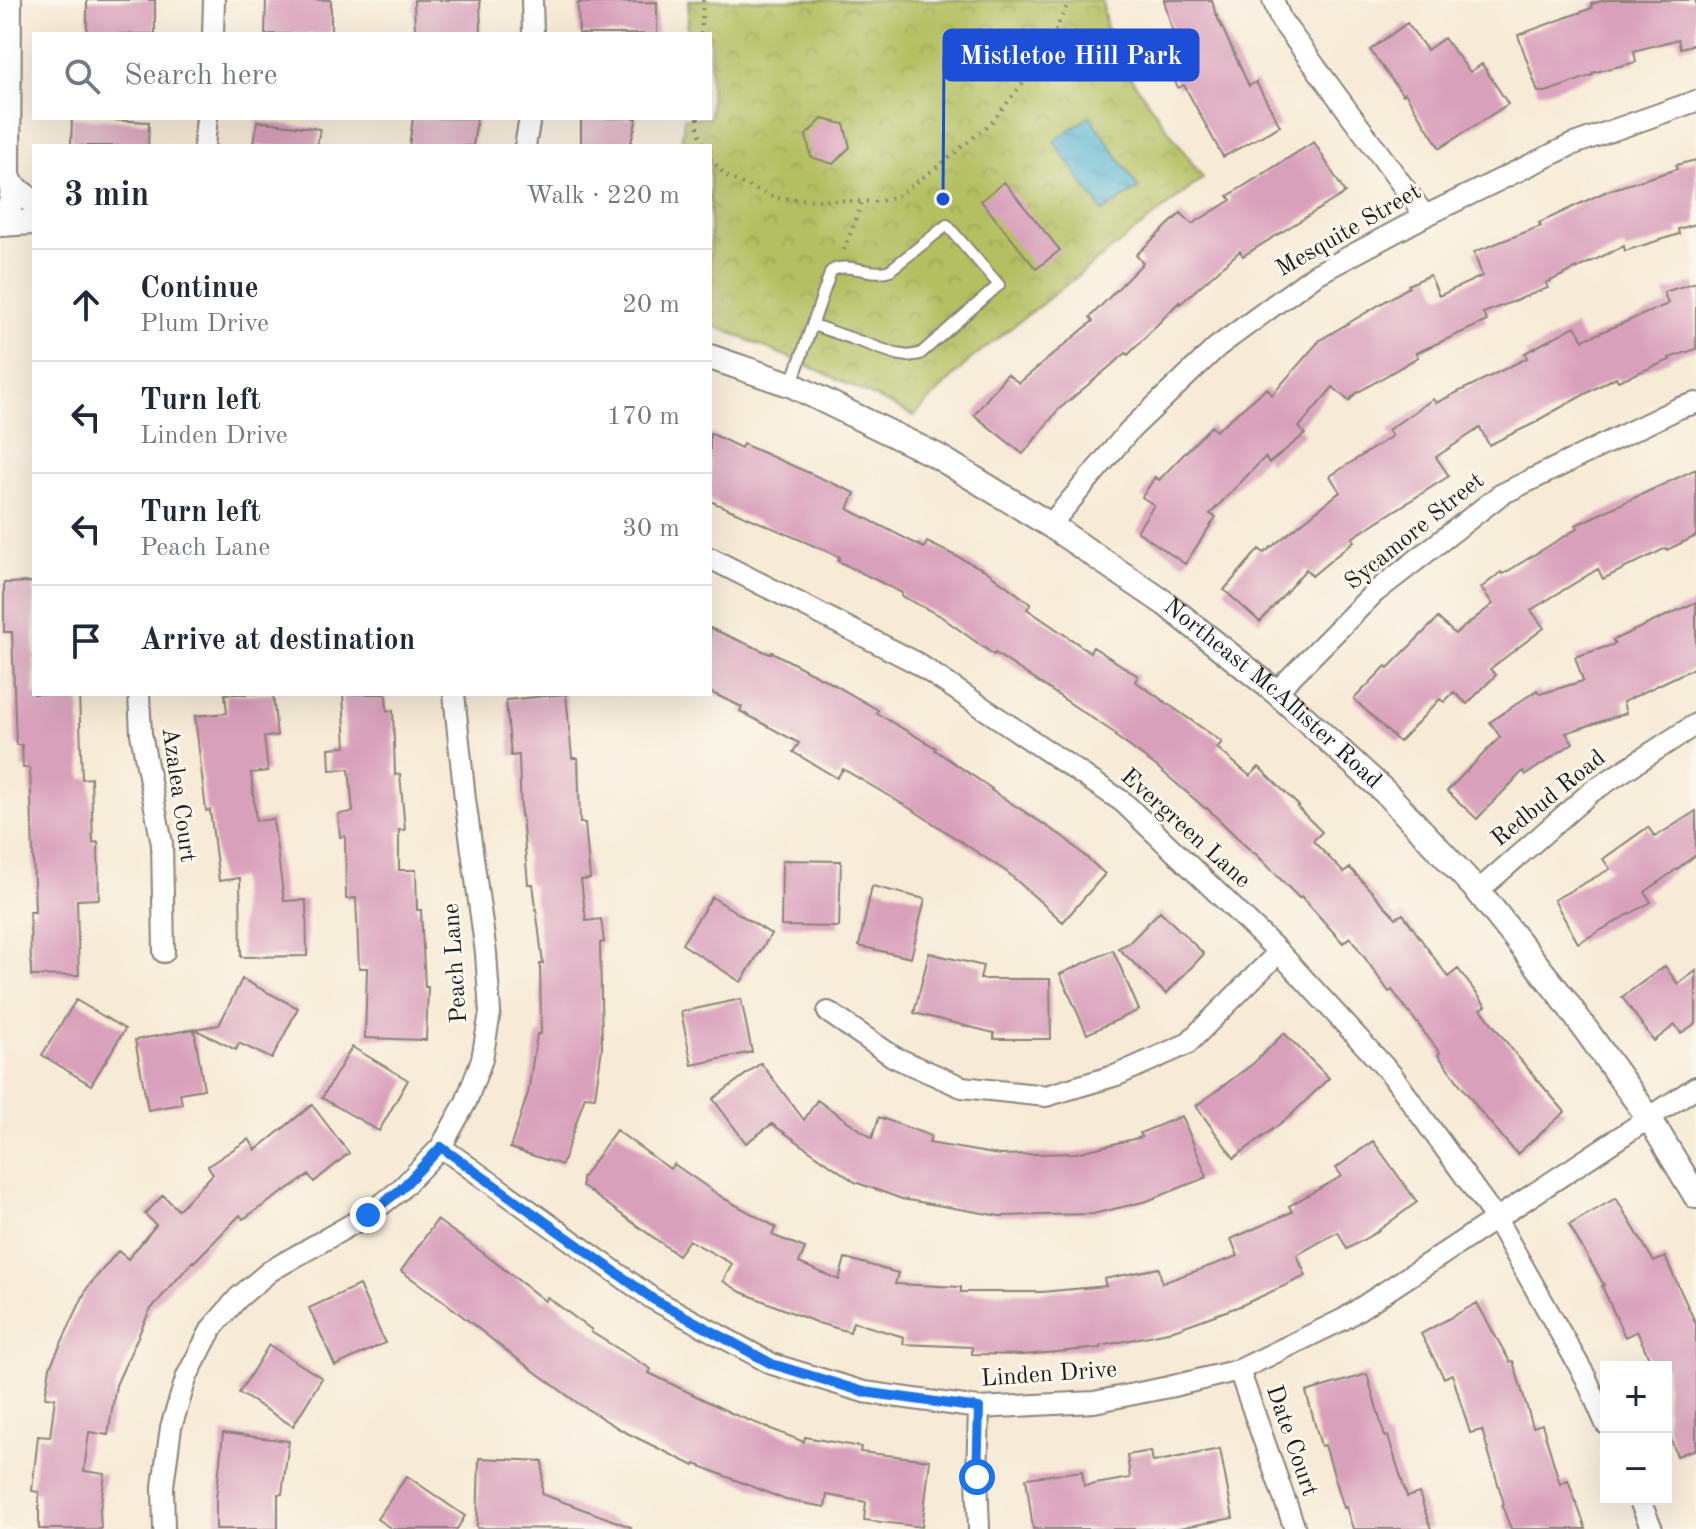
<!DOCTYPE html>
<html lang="en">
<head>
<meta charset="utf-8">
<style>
	:root { --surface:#fff; --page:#f6f6f7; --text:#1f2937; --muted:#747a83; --line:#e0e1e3 }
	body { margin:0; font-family:"Old Standard TT",serif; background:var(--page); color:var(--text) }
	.controls { position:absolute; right:24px; bottom:24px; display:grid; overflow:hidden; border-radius:0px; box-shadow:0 8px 32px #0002 }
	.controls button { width:72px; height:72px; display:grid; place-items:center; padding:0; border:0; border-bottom:2px solid var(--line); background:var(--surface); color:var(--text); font:40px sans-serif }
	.stop { position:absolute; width:24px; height:24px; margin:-18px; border:6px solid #1a73e8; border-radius:50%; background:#fff }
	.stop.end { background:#1a73e8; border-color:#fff; box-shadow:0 2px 8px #0008 }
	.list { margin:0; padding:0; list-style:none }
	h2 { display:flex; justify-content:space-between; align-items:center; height:104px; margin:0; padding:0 32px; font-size:34px }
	h2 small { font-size:26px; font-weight:400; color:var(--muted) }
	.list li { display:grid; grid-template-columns:52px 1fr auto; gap:24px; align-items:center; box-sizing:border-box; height:112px; padding:0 32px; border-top:2px solid var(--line) }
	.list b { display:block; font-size:30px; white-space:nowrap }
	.list p { margin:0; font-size:26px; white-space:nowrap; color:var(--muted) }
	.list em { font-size:26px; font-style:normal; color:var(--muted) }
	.icon { flex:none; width:44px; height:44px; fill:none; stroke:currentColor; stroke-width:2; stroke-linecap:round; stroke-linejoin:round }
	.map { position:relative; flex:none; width:1696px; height:1529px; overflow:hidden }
	.search { position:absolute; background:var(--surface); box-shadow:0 8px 32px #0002; left:32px; top:32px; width:680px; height:88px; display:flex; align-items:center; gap:20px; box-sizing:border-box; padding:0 28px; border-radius:0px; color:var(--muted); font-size:30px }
	.panel { position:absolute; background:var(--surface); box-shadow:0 8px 32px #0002; left:32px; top:144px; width:680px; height:552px; border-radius:0px }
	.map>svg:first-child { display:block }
</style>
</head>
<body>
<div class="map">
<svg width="1696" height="1529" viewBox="0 0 1696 1529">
	<defs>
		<pattern id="park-crowns" width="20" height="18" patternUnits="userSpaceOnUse" patternTransform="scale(2)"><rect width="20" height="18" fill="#b3bf61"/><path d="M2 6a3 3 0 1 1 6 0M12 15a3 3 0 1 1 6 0" fill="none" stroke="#99a454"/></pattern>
		<pattern id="water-ripples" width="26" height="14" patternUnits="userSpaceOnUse" patternTransform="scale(2)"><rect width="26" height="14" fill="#52b3d1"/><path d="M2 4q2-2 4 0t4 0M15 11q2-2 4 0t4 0" fill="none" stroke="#4391a9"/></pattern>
	</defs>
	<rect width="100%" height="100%" fill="#fbf7ec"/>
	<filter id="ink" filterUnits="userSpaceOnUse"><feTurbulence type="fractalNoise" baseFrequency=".0125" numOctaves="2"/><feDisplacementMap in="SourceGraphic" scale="16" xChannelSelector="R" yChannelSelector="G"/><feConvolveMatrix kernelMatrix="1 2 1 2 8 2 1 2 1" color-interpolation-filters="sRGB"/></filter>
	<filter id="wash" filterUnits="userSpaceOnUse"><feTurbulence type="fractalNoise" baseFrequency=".006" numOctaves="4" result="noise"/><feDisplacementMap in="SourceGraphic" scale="32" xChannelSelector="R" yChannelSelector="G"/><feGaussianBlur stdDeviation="1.8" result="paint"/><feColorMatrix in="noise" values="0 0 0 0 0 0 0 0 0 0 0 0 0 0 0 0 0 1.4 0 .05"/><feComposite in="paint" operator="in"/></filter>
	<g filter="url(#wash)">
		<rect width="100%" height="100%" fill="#f7ead6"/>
		<path fill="url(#park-crowns)" stroke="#686e3e" stroke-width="2" d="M689 0H1102L1110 49 1203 178 970 360 914 416 818 370 710 324V146H681L684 118H710V34H687Z"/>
		<path fill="url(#water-ripples)" stroke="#376876" stroke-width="2" d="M1090 116 1139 188 1103 212 1054 141Z"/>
		<g id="blocks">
			<path fill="#d9a0bb" d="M87 0H155V34H87Z
				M266 0H331V34H265Z
				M414 0H480L481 34H415Z
				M1164 0H1212L1215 12 1249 86 1256 82 1280 126 1223 157 1184 85 1178 88 1159 47 1175 40Z
				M1606 0H1696V44L1680 48 1678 39 1634 51 1636 62 1592 73 1593 75 1546 92H1538L1518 35 1592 8 1591 4Z
				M657 2V34H579L578 3Z
				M1407 23 1427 50 1444 38 1470 72 1482 64 1508 104 1440 148 1405 93 1403 95 1370 50Z
				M72 118 149 122 148 146H71Z
				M413 118H477L473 146H409Z
				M581 118H637L630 146H581Z
				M822 119 844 124 850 147 833 164 811 157 806 135Z
				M257 121 320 129 317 146H254Z
				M1314 142 1345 193 1243 256 1240 251 1180 304 1179 302 1128 355 1126 353 1058 410 1023 454 974 415 1007 374 1019 383 1093 321 1090 317 1143 263 1136 255 1181 213 1192 224 1231 200 1228 196Z
				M1696 160V224L1678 229 1679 234 1625 251 1624 246 1546 283 1548 288 1483 313 1487 321 1416 353 1418 357 1355 394 1349 401 1333 387 1299 427 1305 434 1269 463 1265 457 1210 514 1216 517 1185 564 1137 531 1154 505 1142 497 1155 477 1159 480 1211 426 1216 431 1267 388 1272 395 1320 340 1409 287 1408 285 1430 275 1439 296 1482 276 1474 252 1541 226 1539 223 1607 191 1677 169 1676 165Z
				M1004 182 1060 250 1036 269 981 201Z
				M1696 282V349L1669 358 1670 360 1618 381 1616 377 1538 420 1539 421 1489 445 1480 428 1436 457 1449 476 1352 538 1354 541 1312 576 1306 569 1260 622 1224 590 1259 549 1264 553 1340 492 1330 476 1392 436 1388 430 1433 399 1436 403 1527 358 1525 353 1575 326 1583 340 1668 304 1664 292Z
				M710 433 741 448 743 444 855 493 848 509 924 548 927 542 985 570 1031 604 1027 609 1090 652 1093 647 1138 676 1135 681 1222 742 1217 748 1250 776 1259 767 1299 806 1297 807 1322 832 1313 841 1344 873 1350 868 1396 918 1403 914 1448 977 1458 969 1486 1006 1481 1009 1518 1057 1565 1112 1517 1154 1481 1112 1438 1055 1440 1053 1392 990 1389 992 1350 937 1343 943 1301 896 1299 898 1254 852 1253 853 1207 808 1206 809 1156 766 1115 736 1116 734 995 653 994 655 939 615 901 596 902 593 838 561 840 557 710 501Z
				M1696 469V536L1667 550 1666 548 1603 579 1598 569 1531 610 1544 628 1490 669 1496 675 1467 704 1454 692 1444 702 1440 699 1399 742 1354 699 1386 666 1388 668 1438 618 1455 634 1493 604 1481 588 1501 572 1503 574 1578 528 1576 525Z
				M34 582V694H79L82 779 91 778 93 843 98 842 99 899 77 900 79 975 31 976 30 912H35L30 768H23L22 745H16L12 632H4V583Z
				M1696 602V667L1623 702 1626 713 1566 733 1573 743 1526 775 1523 771 1477 819 1447 791 1500 737 1490 722 1537 690 1540 694 1583 681 1575 657 1615 644 1613 640Z
				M710 628 770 654 772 652 833 684 878 710 876 713 936 748 935 750 992 789 991 790 1065 838 1105 874 1063 922 1007 872 916 812 843 769 837 778 793 752 799 743 740 711 742 707 710 692Z
				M225 694H273L277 736 264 737 268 771 251 773 256 821 273 819 284 901 306 900 307 956 241 957 240 878 219 881 210 810 206 811 195 716 227 713Z
				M343 694H386L387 711 393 710 395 775 400 774 405 830H399V870H416L417 910H421L425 987H428L426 1040 365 1038 367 968H359L356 898 346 899 345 836 340 837 338 814 353 812 349 769 330 770 329 748 346 747Z
				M566 694 572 758H578L580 823H585L590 879 581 880 586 921 601 919 604 942 600 943 602 1048 595 1097 585 1096 562 1165 510 1148 528 1093 537 1034H541L540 964H543L533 884H528L522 816H521L519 755 511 756 506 700Z
				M1696 811V855L1645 892 1651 902 1578 943 1554 900 1610 869 1603 859 1648 827 1655 837Z
				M782 860 841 861 839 927 781 926Z
				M872 886 925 899 911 958 859 946Z
				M712 897 771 934 741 982 682 944Z
				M1160 911 1204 954 1166 994 1118 948 1129 943Z
				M1113 950 1139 1010 1087 1034 1060 974Z
				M929 953 983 966 980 979H1050L1051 1039H994V1033L914 1013Z
				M1665 966 1678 984 1696 971V1023L1681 1033 1675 1025 1654 1041 1622 997Z
				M242 979 298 1008 272 1059 239 1043 236 1050 194 1029 219 1025Z
				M741 999 752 1052 692 1065 681 1012Z
				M76 1000 125 1029 91 1085 42 1055Z
				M194 1029 204 1089 180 1093 182 1104 148 1110 135 1040Z
				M1284 1033 1329 1078 1289 1117 1234 1158 1196 1106 1254 1063Z
				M352 1047 408 1080 379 1131 322 1098Z
				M761 1063 804 1120 817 1100 872 1138 879 1117 931 1136 929 1143 999 1155 1076 1153 1142 1137 1140 1133 1182 1116 1207 1177 1147 1201 1093 1214 1000 1216 902 1199 855 1182 772 1124 746 1143 713 1099Z
				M312 1105 349 1153 314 1182 309 1175 243 1219 240 1215 194 1262 193 1261 150 1310 116 1385 108 1435 89 1432 84 1471 105 1474 100 1510 101 1529H39V1492L32 1491 38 1436 50 1437 55 1398 45 1397 50 1367 87 1288 118 1251 128 1259 156 1225 145 1214 163 1195 178 1210 213 1174 208 1166 249 1139 256 1150Z
				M616 1130 670 1169 674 1164 723 1198 776 1227 772 1235 805 1248 799 1263 839 1280 845 1258 898 1273 895 1284 961 1287V1292H1041L1106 1286 1104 1279 1159 1268 1162 1283 1238 1256 1231 1239 1292 1212 1289 1206 1342 1176 1336 1168 1373 1141 1417 1202 1375 1233 1347 1249 1338 1232 1297 1255 1306 1276 1240 1306 1168 1332 1101 1346V1348L1023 1355 972 1354V1347L903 1344 904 1337 853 1322 850 1332 818 1323 741 1292 723 1281 732 1264 689 1240 678 1255 582 1186V1178Z
				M1616 1198 1654 1262 1665 1257 1696 1324V1449L1677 1456 1666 1425V1367H1653L1637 1331 1625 1337 1602 1286 1604 1285 1569 1225Z
				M437 1220 482 1252 545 1301 547 1297 592 1330 591 1332 651 1369 649 1373 733 1414 804 1442 805 1437 861 1447 860 1452 930 1460 922 1527 864 1520 866 1502 827 1495 825 1507 786 1500 695 1464 694 1466 623 1431 579 1404 508 1352 442 1300 401 1271Z
				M359 1285 385 1343 335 1366 309 1308Z
				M1477 1303 1510 1362 1513 1361 1533 1427 1542 1424 1560 1484 1568 1480 1586 1529H1511L1502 1505 1504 1504 1482 1430 1470 1433 1452 1374 1444 1378 1421 1334Z
				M269 1345 322 1378 293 1426 239 1393Z
				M1367 1374 1385 1437 1388 1436 1407 1497 1419 1493 1431 1529H1353L1346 1507 1344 1508 1325 1445 1321 1446 1306 1392Z
				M223 1433 289 1441 282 1494H278V1529H216V1499Z
				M1220 1449 1233 1518 1174 1529H1033L1026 1478 1082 1471 1084 1486 1130 1478 1127 1455 1151 1451 1153 1462Z
				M479 1458 543 1461 542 1494 631 1527 630 1529 477 1528Z
				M407 1476 465 1516 457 1529H392L377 1519Z"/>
		</g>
	</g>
	<g filter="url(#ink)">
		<use href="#blocks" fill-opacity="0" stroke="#8a8379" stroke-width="2"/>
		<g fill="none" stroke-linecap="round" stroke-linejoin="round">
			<g stroke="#8a8379" stroke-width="14">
				<path id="service" d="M792 383 831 271C848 261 871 277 890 270L947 225 999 285 920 354 908 356 896 354 813 325"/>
			</g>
			<g stroke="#8a8379" stroke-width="24">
				<path id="minor" d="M532 0 533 34
					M1273 0 1281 20 1425 216
					M213 34 214 0
					M204 146 207 118
					M525 146 530 118
					M1050 525 1129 431 1217 347 1315 275 1425 216 1571 145 1696 101
					M710 558 915 662 1123 802 1279 952 1392 1075 1496 1219 1586 1378 1606 1424
					M1276 692 1374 593 1500 495 1679 408 1696 403
					M139 694 141 734 162 844 164 952
					M1478 891 1591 792 1696 724
					M828 1012 894 1057 962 1087 1046 1096 1117 1075 1187 1044 1279 952
					M441 1147 653 1299 772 1364 864 1392 979 1408 1094 1402 1169 1387 1239 1370 1344 1319 1696 1087
					M1239 1370 1295 1529
					M1639 1499 1652 1529
					M164 1529 163 1486 171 1427 187 1376 212 1328 238 1298 270 1271 368 1215 400 1190 441 1147 466 1102 482 1059 490 1013 486 953 465 799 454 694
					M979 1529 977 1477 979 1408"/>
			</g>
			<g stroke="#8a8379" stroke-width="28">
				<g id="tertiary">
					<path d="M0 165C16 182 17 203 0 220"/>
					<path d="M8 174 9 0"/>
					<path d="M12 185 34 203"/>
					<path d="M0 224 34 222"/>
					<path id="s1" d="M710 357 792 385 937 456 1050 525 1166 604 1276 692 1385 792 1478 891 1563 998 1649 1118 1696 1196"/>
				</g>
			</g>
			<path stroke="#8a8379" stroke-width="4" stroke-dasharray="2 6" stroke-linecap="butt" d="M701 34 703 0
				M698 118V129L704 146
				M710 159 729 178 775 198 878 202 899 195 945 161 992 122 1041 60 1067 6 1068 0
				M844 250 862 202"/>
			<use href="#service" stroke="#fff" stroke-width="10"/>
			<use href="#minor" stroke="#fff" stroke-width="20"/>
			<use href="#tertiary" stroke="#fff" stroke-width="24"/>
		</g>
	</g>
	<g fill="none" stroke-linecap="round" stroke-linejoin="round" filter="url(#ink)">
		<path stroke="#1a73e8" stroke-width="10" d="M368 1215 400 1190 441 1147 653 1299 772 1364 864 1392 979 1408 977 1477"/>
	</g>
	<g text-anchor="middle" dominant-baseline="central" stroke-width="6" stroke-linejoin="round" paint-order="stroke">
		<g font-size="24" fill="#1c1c1c" stroke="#fbf7ec">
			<text transform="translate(1349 231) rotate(-30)">Mesquite Street</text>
			<text transform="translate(1415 532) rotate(-39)">Sycamore Street</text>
			<text stroke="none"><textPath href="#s1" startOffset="660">Northeast McAllister Road</textPath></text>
			<text transform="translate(178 795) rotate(82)">Azalea Court</text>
			<text transform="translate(1549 799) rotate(-39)">Redbud Road</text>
			<text transform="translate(1185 829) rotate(42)">Evergreen Lane</text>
			<text transform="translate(456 963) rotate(-94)">Peach Lane</text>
			<text transform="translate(1049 1375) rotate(-4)">Linden Drive</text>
			<text transform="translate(1291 1441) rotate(71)">Date Court</text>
		</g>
	</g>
	<path fill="none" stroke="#1d4ed8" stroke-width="3" d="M943 199L944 55"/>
	<circle fill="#1d4ed8" stroke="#fbf7ec" stroke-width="3" cx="943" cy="199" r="8"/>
	<rect fill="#1d4ed8" stroke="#1d4ed8" stroke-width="3" x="944" y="30" width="254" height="50" rx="8"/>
	<g font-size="26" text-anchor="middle" font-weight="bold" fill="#fff">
		<text x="1071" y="64">Mistletoe Hill Park</text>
	</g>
</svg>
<div class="controls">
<button>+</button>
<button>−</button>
</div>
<div class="stop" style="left:977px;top:1477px"></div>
<div class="stop end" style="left:368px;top:1215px"></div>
<div class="search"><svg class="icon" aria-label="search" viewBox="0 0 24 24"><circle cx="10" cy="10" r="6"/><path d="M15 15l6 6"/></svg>Search here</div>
<section class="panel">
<h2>3 min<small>Walk · 220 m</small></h2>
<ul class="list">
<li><svg class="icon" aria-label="ahead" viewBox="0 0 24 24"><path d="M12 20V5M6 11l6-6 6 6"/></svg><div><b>Continue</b><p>Plum Drive</p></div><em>20 m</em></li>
<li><svg class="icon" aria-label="left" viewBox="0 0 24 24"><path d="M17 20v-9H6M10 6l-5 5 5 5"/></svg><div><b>Turn left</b><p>Linden Drive</p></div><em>170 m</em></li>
<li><svg class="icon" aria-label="left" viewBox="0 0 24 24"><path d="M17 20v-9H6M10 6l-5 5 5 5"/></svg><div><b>Turn left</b><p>Peach Lane</p></div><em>30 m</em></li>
<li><svg class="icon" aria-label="arrive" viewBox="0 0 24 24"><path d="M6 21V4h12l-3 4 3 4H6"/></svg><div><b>Arrive at destination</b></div></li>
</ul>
</section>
</div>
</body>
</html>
